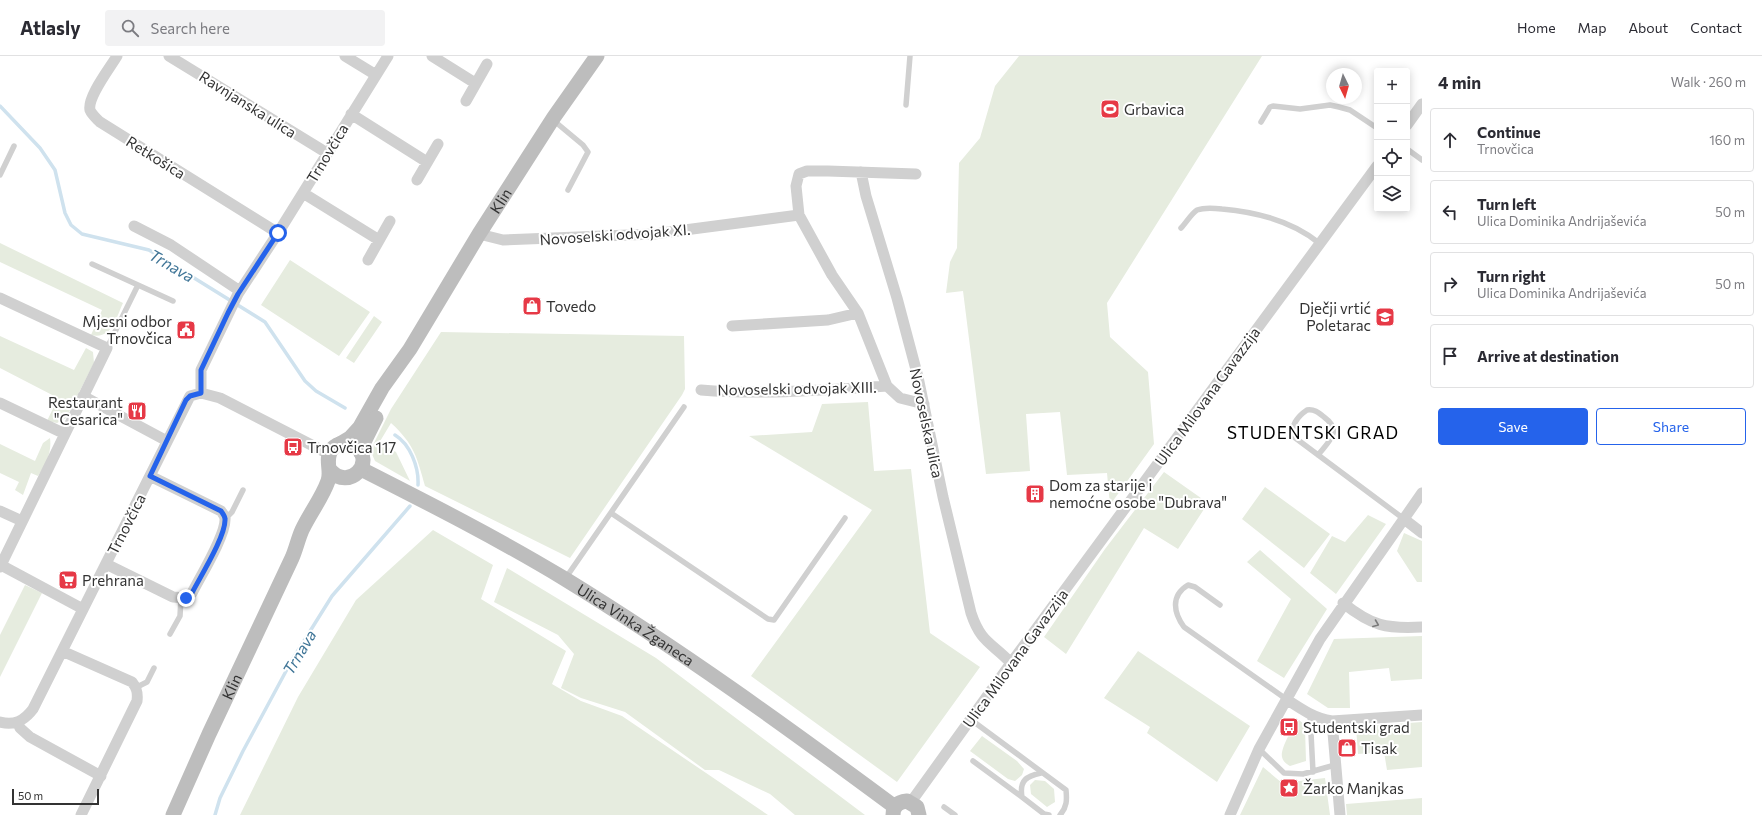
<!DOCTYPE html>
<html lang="en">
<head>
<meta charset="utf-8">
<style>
	:root { --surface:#fff; --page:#f2f2f3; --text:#2b2b33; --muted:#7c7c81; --line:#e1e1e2; --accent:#2563eb }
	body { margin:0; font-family:Commissioner,sans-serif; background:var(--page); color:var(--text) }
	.controls { position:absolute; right:12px; top:12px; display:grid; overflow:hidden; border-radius:4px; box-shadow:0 2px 10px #0003 }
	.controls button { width:36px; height:36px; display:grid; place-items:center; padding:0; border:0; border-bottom:1px solid var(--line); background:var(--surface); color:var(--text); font:20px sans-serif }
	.compass { position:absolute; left:1326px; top:12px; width:36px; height:36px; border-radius:50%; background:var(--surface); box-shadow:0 2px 10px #0003; rotate:175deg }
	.scale { position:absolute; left:12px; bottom:10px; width:87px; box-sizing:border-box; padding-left:4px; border:2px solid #333; border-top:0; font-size:11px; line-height:14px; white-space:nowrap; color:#333; -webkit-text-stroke:3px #fff; paint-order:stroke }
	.stop { position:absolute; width:12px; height:12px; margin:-9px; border:3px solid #2563eb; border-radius:50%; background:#fff }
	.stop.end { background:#2563eb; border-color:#fff; box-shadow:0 1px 4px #0008 }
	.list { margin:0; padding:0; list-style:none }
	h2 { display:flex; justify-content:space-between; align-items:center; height:52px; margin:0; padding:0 16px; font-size:17px }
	h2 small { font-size:13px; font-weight:400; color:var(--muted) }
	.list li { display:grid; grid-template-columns:26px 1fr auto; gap:12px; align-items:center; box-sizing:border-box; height:64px; margin:0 8px 8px; padding:0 8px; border:1px solid var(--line); border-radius:4px }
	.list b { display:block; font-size:15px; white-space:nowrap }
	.list p { margin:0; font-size:13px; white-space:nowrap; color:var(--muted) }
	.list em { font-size:13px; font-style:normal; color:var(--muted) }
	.actions { display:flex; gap:8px; padding:12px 16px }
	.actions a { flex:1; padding:9px 0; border:1px solid var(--accent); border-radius:4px; text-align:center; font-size:14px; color:var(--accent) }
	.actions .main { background:var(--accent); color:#fff }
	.icon { flex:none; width:22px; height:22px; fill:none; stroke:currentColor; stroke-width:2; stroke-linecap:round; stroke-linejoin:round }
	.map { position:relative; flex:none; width:1422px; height:759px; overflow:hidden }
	header { display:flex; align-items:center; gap:24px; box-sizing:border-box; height:56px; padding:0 20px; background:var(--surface); border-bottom:1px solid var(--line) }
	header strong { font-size:19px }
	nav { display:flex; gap:22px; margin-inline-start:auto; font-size:14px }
	.search { width:280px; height:36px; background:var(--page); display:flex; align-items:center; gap:10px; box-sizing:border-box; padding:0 14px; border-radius:4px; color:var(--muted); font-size:15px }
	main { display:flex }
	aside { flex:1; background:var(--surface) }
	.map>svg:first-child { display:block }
</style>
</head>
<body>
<header>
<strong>Atlasly</strong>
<div class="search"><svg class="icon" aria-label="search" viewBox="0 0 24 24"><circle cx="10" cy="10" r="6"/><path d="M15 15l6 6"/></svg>Search here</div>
<nav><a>Home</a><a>Map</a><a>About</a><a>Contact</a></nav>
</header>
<main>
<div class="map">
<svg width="1422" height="759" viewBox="0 0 1422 759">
	<rect width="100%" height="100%" fill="#fff"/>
	<path fill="#e6ecdf" d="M1019 0H1262L1107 247 1110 281 1148 316 1154 388 1110 449 1107 417 1067 419 1060 356 1026 358 1030 415 986 418 963 235 946 237 950 206 957 192 959 107 980 82 995 30Z
		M0 187 123 247C116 262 112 284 91 279L102 254 0 206Z
		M290 204 370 256 339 300 261 249Z
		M374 260 382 266 354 307 346 302Z
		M441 276 684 280 685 333 682 339 570 502 425 430C417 401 414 388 391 367L379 387 396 396 410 425 375 405 372 398 374 387 391 353Z
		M0 280 74 314 86 292 93 296 94 307 66 362 57 367 47 365 58 342 0 312Z
		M868 346 874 415 911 413 930 577 980 611 897 726 751 620 872 454 749 380 812 376 822 348Z
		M50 382C52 396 46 408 38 420L31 417 23 439 15 434 19 426 0 417V388L35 405 43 387Z
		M1164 416 1208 447 1178 493 1144 472 1066 598 1044 581 1105 493Z
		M1265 431 1330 478 1304 512 1242 463Z
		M1368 459 1386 468 1336 538 1310 517 1332 480 1345 486Z
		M433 474 493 509 481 543 566 595 552 628 581 645 622 660 768 759H240L298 641 356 544Z
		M1404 477 1422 485V526H1417L1397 495Z
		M1260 494 1327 553 1284 622 1257 605 1291 543 1247 506Z
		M507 512 656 602 865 759H795L770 738 719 714H705L625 656 581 642 561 632 574 598 558 579 494 546Z
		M25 529 42 537 0 621V579Z
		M1422 580V623L1391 625 1389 612 1349 616 1350 652H1328L1307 638 1334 583Z
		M1138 595 1250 670 1217 726 1147 677 1150 671 1104 642Z
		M1299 664 1304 668 1305 672 1306 705 1290 710C1287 708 1283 706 1282 701 1280 693 1293 670 1299 664Z
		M1422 666V711L1387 714 1384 696 1358 698 1356 671Z
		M982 680 1017 705 1024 713 1022 719 1015 725 1008 723 970 695Z
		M1263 711 1282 727 1325 722 1330 759H1240Z
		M1035 724 1045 725 1054 733 1055 746 1047 751 1031 738 1030 729Z
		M1422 742V759H1347L1346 748Z"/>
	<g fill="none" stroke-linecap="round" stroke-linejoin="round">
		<path stroke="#cfe2ee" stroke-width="3.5" d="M0 50 40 92 55 114 65 157 71 169 82 178 149 194 265 266 305 325 316 335 345 352
			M395 379C410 388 419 411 418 429
			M215 759 220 742 243 695 292 604 332 540 410 450"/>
		<path stroke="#d0d0d0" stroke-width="5.5" d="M906 49 910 0
			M553 64 583 89 588 96 568 134
			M1261 66 1270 51 1273 50 1300 53 1330 49 1339 51 1350 54 1377 72
			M1407 93 1422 104
			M0 119 14 90
			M1181 172C1186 167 1191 158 1197 154 1205 151 1214 152 1222 153 1256 156 1292 165 1319 187
			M92 208 173 245
			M107 292 138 229
			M1318 399C1329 385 1343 375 1324 361 1318 356 1314 353 1307 354 1298 360 1289 371 1294 381L1404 463
			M611 457 768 563 774 564 845 462
			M225 463 232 456 243 434
			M565 523 684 351
			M1220 549 1195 531 1188 529C1170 540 1174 557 1184 571L1286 643
			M170 578 180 560 181 542
			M137 631 147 626 154 612
			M1310 658 1313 716
			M970 663 1066 734C1067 744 1067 751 1060 759
			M1259 693 1284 717 1303 718 1335 709
			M973 705 1022 741
			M1041 717C1027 720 1019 724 1022 741L1044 758 1049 759
			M944 751 955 759"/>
		<path stroke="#d0d0d0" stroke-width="11" d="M117 0C110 12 87 41 90 54 92 59 96 62 100 66L278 177
			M169 0 327 97
			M345 0 376 19
			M432 0 475 27
			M466 45 487 8
			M351 58 427 106
			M1407 69 1422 48
			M861 116 866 140 897 242 918 321 943 441 971 557C981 587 991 586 1011 607
			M417 124 438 88
			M303 137 379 184
			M134 170 171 189 240 235
			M479 178 503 184 654 178 799 159
			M368 204 390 165
			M0 242 107 292 0 511
			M732 270 828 264 858 257 832 219 799 159 796 130 799 118 807 115H828L916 118
			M887 330 900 342 924 348
			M701 334C763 339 825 334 887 330L858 257
			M201 337V314L238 238 278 177 388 0
			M83 340 167 385
			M0 347 65 378
			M0 455 22 465
			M1404 463 1422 477
			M106 508 173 541 186 542 192 537C200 521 226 479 225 463 225 460 223 458 221 455L150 420
			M1 509 83 553
			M1343 547C1372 570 1386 573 1422 571
			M62 595 132 626C137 632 138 637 137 645L81 759
			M1286 643C1301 653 1314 662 1332 665L1422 659
			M1332 665 1340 759
			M0 666C14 670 24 665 33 653L190 340 201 337 220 342 329 398
			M18 667 20 672 30 681 101 720
			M911 746 1011 607 1377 110
			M1230 759 1259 693 1320 583 1422 437"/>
		<g stroke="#bdbdbd" stroke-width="15">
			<path id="s1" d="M340 388 350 382 360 371 382 332 410 293 479 178 554 61 597 0"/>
			<path d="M361 397 364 386 376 362"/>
			<path id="s2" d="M361 413C430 448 499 483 565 523 679 593 787 671 895 751"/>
			<path id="s3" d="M173 759 209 678 292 502C296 493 298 483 302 474 310 457 322 442 328 425 332 414 324 403 332 393 338 386 349 385 356 391 376 406 349 436 330 414"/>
			<path d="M893 759C893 750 898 746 907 745L917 751 919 759"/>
		</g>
	</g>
	<defs><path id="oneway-chevron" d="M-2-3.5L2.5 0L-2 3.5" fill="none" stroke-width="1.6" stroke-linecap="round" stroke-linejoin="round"/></defs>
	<use stroke="#7a7a7a" href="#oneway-chevron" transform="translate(1376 568) rotate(22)"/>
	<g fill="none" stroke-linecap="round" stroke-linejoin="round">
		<path stroke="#2563eb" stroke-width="5" d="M186 542 192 537C200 521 226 480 225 463 225 460 223 458 221 455L150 420 186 344 190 340 201 337V314L228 257 238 238 278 177"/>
	</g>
	<defs>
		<g id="stadium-square" transform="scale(1)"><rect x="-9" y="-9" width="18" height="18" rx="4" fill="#e63946" stroke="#fff"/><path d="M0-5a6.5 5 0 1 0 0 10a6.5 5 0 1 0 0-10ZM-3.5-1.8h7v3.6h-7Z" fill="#fff"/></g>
		<g id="shop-square" transform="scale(1)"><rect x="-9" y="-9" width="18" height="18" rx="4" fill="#e63946" stroke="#fff"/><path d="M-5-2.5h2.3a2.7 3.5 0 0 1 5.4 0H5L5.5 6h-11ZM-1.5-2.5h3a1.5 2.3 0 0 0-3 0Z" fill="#fff"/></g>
		<g id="school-square" transform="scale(1)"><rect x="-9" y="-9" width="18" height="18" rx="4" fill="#e63946" stroke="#fff"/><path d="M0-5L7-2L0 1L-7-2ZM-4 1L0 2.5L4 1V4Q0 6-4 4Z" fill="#fff"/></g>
		<g id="civic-square" transform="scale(1)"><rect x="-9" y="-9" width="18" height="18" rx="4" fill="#e63946" stroke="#fff"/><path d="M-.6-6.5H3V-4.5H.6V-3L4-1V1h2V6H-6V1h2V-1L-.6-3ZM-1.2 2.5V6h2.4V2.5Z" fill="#fff"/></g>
		<g id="restaurant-square" transform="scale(1)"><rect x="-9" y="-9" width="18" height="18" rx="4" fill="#e63946" stroke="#fff"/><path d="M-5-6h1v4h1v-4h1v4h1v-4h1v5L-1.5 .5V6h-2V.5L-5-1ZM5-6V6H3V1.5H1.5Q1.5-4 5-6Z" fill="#fff"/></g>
		<g id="bus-square" transform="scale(1)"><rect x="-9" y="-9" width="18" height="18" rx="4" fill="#e63946" stroke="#fff"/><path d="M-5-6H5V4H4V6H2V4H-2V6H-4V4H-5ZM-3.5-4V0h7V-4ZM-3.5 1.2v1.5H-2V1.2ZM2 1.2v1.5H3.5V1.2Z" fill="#fff"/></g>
		<g id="building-square" transform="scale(1)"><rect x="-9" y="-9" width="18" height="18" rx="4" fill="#e63946" stroke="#fff"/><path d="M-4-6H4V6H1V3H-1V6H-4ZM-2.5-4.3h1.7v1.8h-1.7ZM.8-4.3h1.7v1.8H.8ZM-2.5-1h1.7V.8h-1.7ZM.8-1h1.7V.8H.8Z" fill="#fff"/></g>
		<g id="supermarket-square" transform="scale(1)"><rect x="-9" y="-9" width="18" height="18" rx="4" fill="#e63946" stroke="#fff"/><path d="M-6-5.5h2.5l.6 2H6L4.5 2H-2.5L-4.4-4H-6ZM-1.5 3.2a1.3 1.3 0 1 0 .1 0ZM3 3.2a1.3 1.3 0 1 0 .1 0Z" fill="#fff"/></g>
		<g id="sight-square" transform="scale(1)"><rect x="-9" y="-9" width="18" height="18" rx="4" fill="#e63946" stroke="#fff"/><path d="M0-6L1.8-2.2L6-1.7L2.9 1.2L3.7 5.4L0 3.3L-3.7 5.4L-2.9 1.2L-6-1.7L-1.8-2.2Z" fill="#fff"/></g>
	</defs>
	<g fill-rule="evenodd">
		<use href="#stadium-square" x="1110" y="53"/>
		<use href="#shop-square" x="532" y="250"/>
		<use href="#school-square" x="1385" y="261"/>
		<use href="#civic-square" x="186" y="274"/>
		<use href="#restaurant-square" x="137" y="355"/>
		<use href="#bus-square" x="293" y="391"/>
		<use href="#building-square" x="1035" y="438"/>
		<use href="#supermarket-square" x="68" y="524"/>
		<use href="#bus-square" x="1289" y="671"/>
		<use href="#shop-square" x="1347" y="692"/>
		<use href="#sight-square" x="1289" y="732"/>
	</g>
	<g text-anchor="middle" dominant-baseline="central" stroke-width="4" stroke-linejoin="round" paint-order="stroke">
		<g font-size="15" fill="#333" stroke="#fff">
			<text transform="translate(248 48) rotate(32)">Ravnjanska ulica</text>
			<text transform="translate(327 97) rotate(-59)">Trnovčica</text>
			<text transform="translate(156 101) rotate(32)">Retkošica</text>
			<text stroke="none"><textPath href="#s1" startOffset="293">Klin</textPath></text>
			<text transform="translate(615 178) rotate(-4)">Novoselski odvojak XI.</text>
			<text transform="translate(797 332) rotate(-1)">Novoselski odvojak XIII.</text>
			<text transform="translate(1207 340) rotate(-54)">Ulica Milovana Gavazzija</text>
			<text transform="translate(927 367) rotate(78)">Novoselska ulica</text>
			<text transform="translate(126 468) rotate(-63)">Trnovčica</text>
			<text stroke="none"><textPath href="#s2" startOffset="316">Ulica Vinka Žganeca</textPath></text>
			<text transform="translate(1015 602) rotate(-54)">Ulica Milovana Gavazzija</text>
			<text stroke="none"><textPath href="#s3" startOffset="141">Klin</textPath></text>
		</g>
		<g font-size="15" fill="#333" stroke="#fff" text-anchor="start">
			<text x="1124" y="53">Grbavica</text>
			<text x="546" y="250">Tovedo</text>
			<text x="1371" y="252" text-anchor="end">Dječji vrtić<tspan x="1371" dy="17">Poletarac</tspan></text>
			<text x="172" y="265" text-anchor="end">Mjesni odbor<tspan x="172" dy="17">Trnovčica</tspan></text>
			<text x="123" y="346" text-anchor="end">Restaurant<tspan x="123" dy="17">"Cesarica"</tspan></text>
			<text x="307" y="391">Trnovčica 117</text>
			<text x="1049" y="429">Dom za starije i<tspan x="1049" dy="17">nemoćne osobe "Dubrava"</tspan></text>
			<text x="82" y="524">Prehrana</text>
			<text x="1303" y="671">Studentski grad</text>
			<text x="1361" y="692">Tisak</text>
			<text x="1303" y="732">Žarko Manjkas</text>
		</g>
		<g font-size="16" font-style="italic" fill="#3f7597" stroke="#fff">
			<text transform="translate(172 209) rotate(30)">Trnava</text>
			<text transform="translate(299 596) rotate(-59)">Trnava</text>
		</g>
		<g font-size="17" letter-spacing="1" fill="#000" stroke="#fff">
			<text x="1313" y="376">STUDENTSKI GRAD</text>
		</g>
	</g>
</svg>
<div class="controls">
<button>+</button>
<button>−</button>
<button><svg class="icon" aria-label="locate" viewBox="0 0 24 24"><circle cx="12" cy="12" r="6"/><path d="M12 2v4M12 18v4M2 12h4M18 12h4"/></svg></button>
<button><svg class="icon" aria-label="layers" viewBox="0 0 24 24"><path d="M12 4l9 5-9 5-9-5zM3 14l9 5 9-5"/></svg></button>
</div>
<svg class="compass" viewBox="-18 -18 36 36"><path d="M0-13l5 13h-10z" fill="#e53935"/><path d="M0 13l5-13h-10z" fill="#7c7c81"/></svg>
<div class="scale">50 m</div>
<div class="stop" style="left:278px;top:177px"></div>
<div class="stop end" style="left:186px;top:542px"></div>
</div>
<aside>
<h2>4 min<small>Walk · 260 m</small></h2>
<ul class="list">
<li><svg class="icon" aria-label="ahead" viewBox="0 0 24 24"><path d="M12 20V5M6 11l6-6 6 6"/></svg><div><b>Continue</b><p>Trnovčica</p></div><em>160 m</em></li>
<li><svg class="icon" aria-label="left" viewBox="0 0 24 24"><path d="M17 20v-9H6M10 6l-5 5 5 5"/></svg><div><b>Turn left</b><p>Ulica Dominika Andrijaševića</p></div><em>50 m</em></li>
<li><svg class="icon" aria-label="right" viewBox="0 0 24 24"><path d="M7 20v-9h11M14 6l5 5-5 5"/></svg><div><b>Turn right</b><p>Ulica Dominika Andrijaševića</p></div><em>50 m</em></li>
<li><svg class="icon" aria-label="arrive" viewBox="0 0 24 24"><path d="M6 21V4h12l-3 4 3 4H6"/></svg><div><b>Arrive at destination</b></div></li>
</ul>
<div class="actions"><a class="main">Save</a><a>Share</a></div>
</aside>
</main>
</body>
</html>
